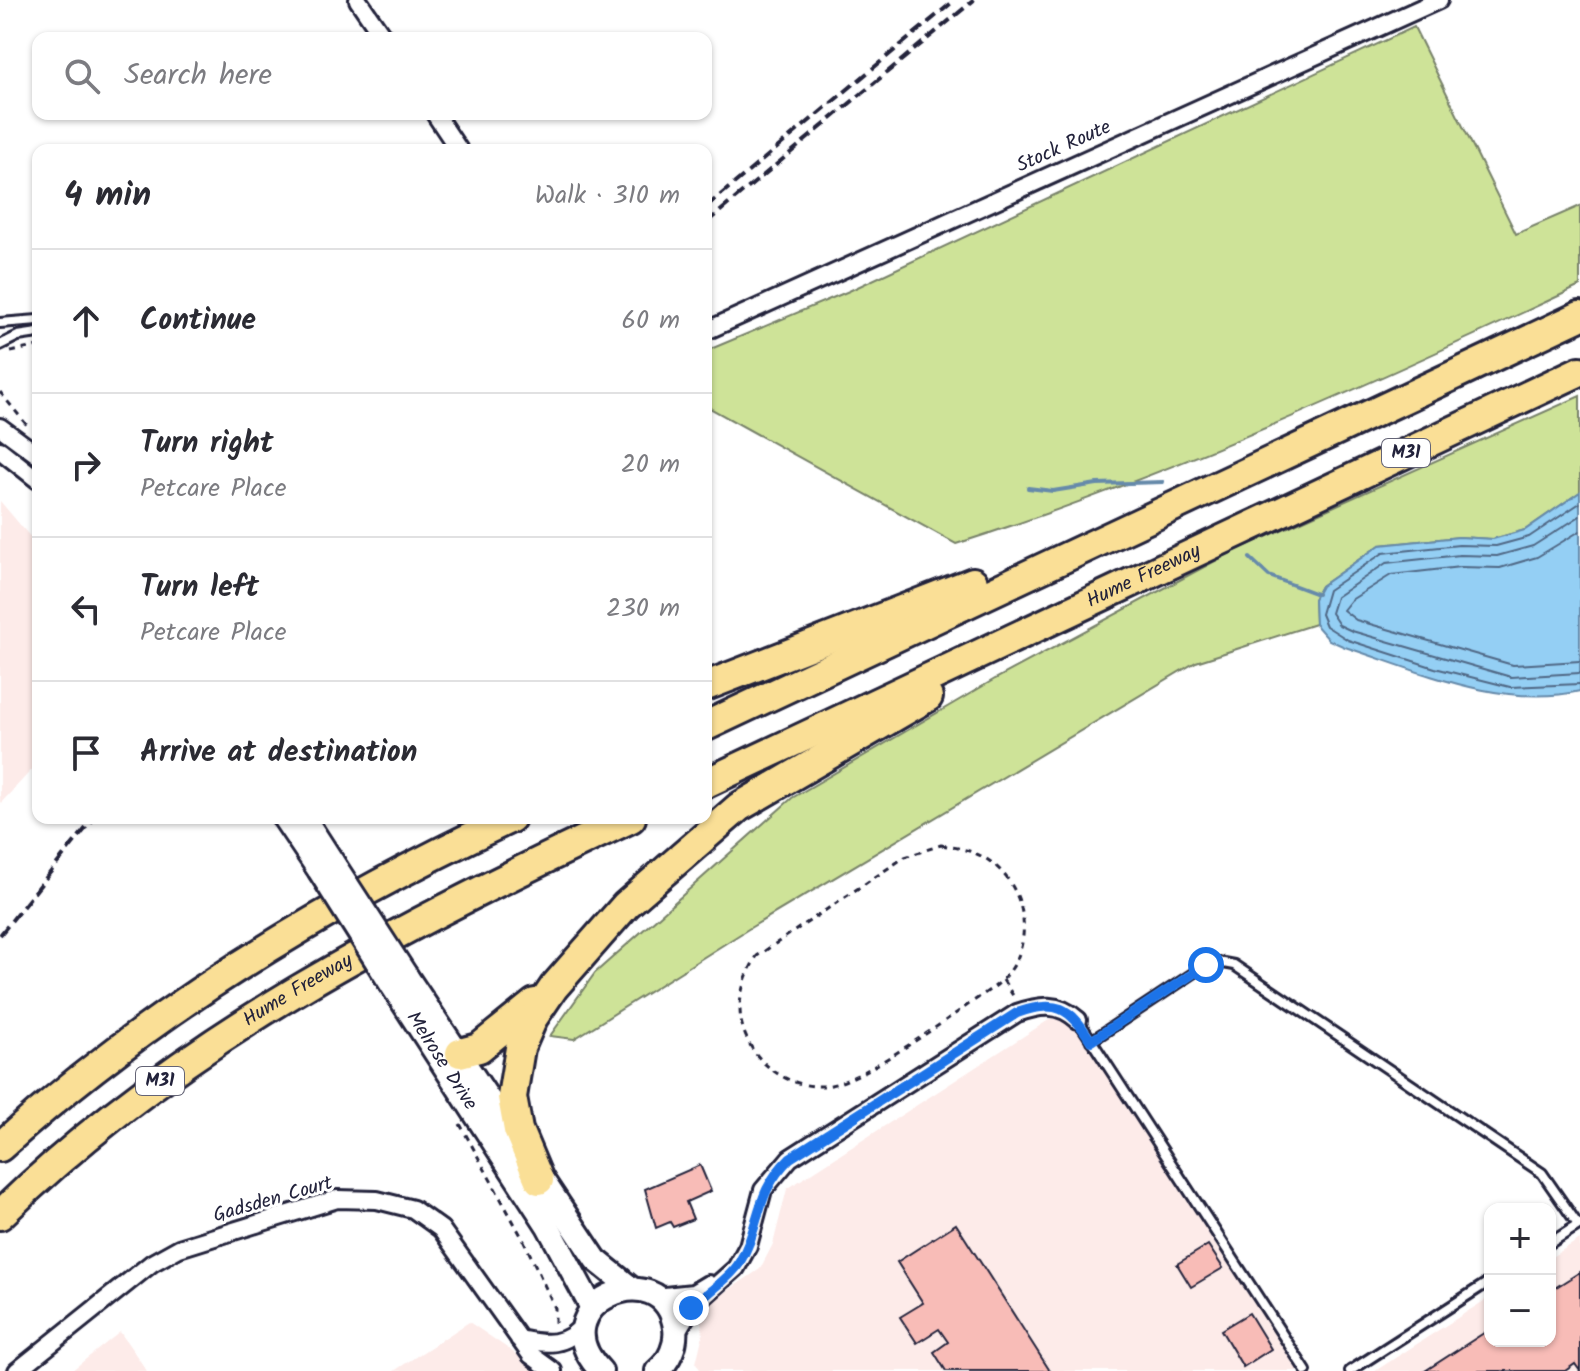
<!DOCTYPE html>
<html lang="en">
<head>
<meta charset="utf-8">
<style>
	:root { --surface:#fff; --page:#f2f2f3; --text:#2b2b33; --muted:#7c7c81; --line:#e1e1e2 }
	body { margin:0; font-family:Kalam,sans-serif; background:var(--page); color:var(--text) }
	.controls { position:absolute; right:24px; bottom:24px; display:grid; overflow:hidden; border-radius:16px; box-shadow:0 2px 6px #0004 }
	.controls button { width:72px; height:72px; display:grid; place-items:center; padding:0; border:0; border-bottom:2px solid var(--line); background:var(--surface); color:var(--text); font:40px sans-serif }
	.stop { position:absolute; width:24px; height:24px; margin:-18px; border:6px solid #1a73e8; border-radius:50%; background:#fff }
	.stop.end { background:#1a73e8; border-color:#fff; box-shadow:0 2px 8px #0008 }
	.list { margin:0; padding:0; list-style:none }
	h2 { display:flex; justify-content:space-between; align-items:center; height:104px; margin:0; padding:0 32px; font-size:34px }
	h2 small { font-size:26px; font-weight:400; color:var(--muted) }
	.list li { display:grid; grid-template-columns:52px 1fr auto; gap:24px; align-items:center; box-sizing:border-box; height:144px; padding:0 32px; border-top:2px solid var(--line) }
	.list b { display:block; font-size:30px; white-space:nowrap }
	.list p { margin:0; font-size:26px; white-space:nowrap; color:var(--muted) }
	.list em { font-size:26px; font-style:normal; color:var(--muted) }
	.icon { flex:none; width:44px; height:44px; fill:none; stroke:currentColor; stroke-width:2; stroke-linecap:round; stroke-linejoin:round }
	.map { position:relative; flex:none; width:1580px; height:1371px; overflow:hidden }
	.search { position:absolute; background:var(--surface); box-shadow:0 2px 6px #0004; left:32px; top:32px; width:680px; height:88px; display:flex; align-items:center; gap:20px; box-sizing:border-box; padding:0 28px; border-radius:16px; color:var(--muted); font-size:30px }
	.panel { position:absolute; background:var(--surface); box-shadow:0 2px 6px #0004; left:32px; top:144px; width:680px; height:680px; border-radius:16px }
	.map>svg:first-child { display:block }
</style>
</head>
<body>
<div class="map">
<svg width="1580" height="1371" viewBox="0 0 1580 1371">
	<rect width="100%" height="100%" fill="#fff"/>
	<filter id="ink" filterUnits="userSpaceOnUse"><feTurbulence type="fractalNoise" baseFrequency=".0125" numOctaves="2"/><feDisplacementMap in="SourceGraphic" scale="16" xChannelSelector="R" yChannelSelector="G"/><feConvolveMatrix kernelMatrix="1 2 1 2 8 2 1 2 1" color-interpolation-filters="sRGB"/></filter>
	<g filter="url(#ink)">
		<path fill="#fdebe9" d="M0 501 38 546V763L0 804Z
			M1058 1014 1077 1028 1302 1371H701L696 1363 703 1334 699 1310 760 1269 773 1244 787 1189Z
			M1580 1239V1371H1375L1490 1297V1341H1550V1258Z
			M469 1322 541 1371H394Z
			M120 1332 147 1371H71Z"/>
		<path fill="#cee398" stroke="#78826a" stroke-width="2" d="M1414 27 1516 234 1580 206V286C1377 381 1170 476 956 544L706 406V351L849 291Z
			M1580 396V492L1525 530 1493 539 1459 537 1380 545 1321 586 1314 599 1315 624 1196 662 750 928 574 1039 550 1036 595 973 792 798 995 679 1230 553Z"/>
		<path fill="#94cff4" stroke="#668aaa" stroke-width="2" d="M1580 492V691C1502 709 1419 671 1345 647L1329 640 1315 624 1314 599 1321 586 1380 545 1459 537 1493 539 1525 530Z"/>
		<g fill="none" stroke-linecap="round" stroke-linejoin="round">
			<path stroke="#506785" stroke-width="2" d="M1580 503 1529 537 1496 546 1459 545 1383 553 1328 590 1321 614 1326 626 1348 640 1435 668 1510 687 1580 684
				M1580 516 1533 546 1497 556 1460 555 1386 563 1336 597 1331 613 1339 625 1352 631 1511 677 1580 673
				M1580 531 1537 557 1500 568 1460 567 1391 575 1351 600 1343 610 1356 620 1513 665 1580 661"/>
			<path stroke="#668aaa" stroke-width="4" d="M1028 488 1053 491 1097 484 1163 482
				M1250 558 1269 576 1317 594"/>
		</g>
		<path fill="#f8bcb7" stroke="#22223b" stroke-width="2" d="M700 1165 711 1191 686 1202 693 1219 673 1227 670 1222 656 1228 645 1189Z
			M956 1224 1050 1371H946L934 1352 948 1342 939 1329 917 1343 900 1317 923 1303 897 1262Z
			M1208 1245 1223 1268 1191 1287 1177 1264Z
			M1580 1272V1371L1575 1364 1565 1371H1425L1490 1329V1341H1550V1291Z
			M1249 1313 1271 1349 1243 1367 1221 1330Z"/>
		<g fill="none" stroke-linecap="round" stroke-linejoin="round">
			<g stroke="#22223b" stroke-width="14">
				<path id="lane" d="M0 323 38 320
					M0 345 18 336 38 333
					M1078 1020 1306 1371
					M1091 1041 1206 965 1218 962 1234 965 1542 1173 1578 1225
					M1550 1243 1580 1224
					M1350 1371 1490 1281"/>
			</g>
			<g stroke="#22223b" stroke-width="22">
				<path id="street" d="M358 0 384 38
					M435 114 459 150
					M706 331 1439 0
					M0 427 38 455
					M0 450 38 480
					M656 1297 693 1293 708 1284
					M676 1333 691 1308 736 1268 748 1246 763 1190 790 1158 1017 1013C1040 1005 1058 1002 1078 1020
					M519 1339C546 1345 566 1347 585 1323
					M17 1371 152 1263 179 1248 337 1199 377 1200 413 1209 441 1229 531 1355 553 1371"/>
			</g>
			<g stroke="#22223b" stroke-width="28">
				<g id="secondary">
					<path d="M284 818 319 870"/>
					<path d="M304 818 333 863"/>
					<path d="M407 977 596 1260 632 1289"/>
					<path id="s1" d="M391 984 548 1226 592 1308"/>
					<path d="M601 1371C536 1305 664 1250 675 1328 677 1344 670 1361 657 1371"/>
				</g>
			</g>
			<g stroke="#22223b" stroke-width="34">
				<g id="highway">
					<path d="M706 686 973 582"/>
					<path d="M706 726 1580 316"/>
					<path id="s2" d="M706 783 1580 371"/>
					<path d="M460 1053 479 1048 535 1003"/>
					<path d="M0 1147C151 1010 327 904 511 818"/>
					<path d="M539 1180 518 1130 512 1097 520 1048 533 1018 554 987 626 905 739 807 928 697"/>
					<path id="s3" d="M0 1215C181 1037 404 925 631 818"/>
				</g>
			</g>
			<path stroke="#22223b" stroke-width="3" stroke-dasharray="6 6" stroke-linecap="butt" d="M11 352 38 346
				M0 392 30 429
				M941 845C958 848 973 850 988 860 1031 889 1037 956 994 987 958 1011 868 1078 831 1085 799 1091 764 1072 749 1043 733 1013 740 984 757 956L905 857Z
				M1003 980 1014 997
				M460 1124 524 1241 555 1308V1325"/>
			<use href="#lane" stroke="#fff" stroke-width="8"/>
			<use href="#street" stroke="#fff" stroke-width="16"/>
			<use href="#secondary" stroke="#fff" stroke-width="22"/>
			<use href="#highway" stroke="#fadf96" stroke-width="28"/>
			<path stroke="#22223b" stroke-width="4" stroke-dasharray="12 6" stroke-linecap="butt" d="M706 207 955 0
				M706 223 974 0
				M0 935 94 818"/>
			<g stroke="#22223b" stroke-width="28" stroke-linecap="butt">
				<path id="secondary-bridge" d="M333 863 407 977
					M319 870 391 984"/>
			</g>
			<use href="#secondary-bridge" stroke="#fff" stroke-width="22"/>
		</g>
	</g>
	<g fill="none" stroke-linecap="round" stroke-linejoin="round" filter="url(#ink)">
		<path stroke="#1a73e8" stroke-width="10" d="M691 1308C705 1294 727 1281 738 1265 762 1226 753 1194 790 1158L1017 1013C1056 999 1070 1007 1091 1041L1206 965"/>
	</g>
	<g text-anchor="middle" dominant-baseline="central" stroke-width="6" stroke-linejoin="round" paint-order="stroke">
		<g fill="#fff" stroke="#646476" stroke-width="2">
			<rect x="1382" y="439" width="48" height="28" rx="6"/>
			<rect x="136" y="1067" width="48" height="28" rx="6"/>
		</g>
		<g font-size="18" font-weight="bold" fill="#22223b">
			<text x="1406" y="453">M31</text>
			<text x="160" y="1081">M31</text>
		</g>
		<g font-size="20" fill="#22223b" stroke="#fff">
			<text transform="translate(1064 147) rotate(-24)">Stock Route</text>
			<text stroke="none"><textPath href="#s2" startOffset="484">Hume Freeway</textPath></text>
			<text stroke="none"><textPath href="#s3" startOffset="374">Hume Freeway</textPath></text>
			<text stroke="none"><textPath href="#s1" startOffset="92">Melrose Drive</textPath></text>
			<text transform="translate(273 1200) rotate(-16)">Gadsden Court</text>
		</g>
	</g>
</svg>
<div class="controls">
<button>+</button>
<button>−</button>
</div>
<div class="stop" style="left:1206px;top:965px"></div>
<div class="stop end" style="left:691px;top:1308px"></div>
<div class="search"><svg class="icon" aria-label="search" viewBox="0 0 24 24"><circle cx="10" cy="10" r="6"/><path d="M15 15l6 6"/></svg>Search here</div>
<section class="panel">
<h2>4 min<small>Walk · 310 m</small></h2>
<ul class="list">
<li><svg class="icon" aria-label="ahead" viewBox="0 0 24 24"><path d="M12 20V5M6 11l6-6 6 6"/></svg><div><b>Continue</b></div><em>60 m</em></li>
<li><svg class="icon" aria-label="right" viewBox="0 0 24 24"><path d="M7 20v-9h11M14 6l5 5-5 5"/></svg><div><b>Turn right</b><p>Petcare Place</p></div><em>20 m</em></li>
<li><svg class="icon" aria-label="left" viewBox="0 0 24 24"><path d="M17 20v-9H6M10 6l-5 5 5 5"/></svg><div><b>Turn left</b><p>Petcare Place</p></div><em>230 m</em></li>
<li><svg class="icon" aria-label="arrive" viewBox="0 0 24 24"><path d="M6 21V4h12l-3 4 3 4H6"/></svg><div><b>Arrive at destination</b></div></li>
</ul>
</section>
</div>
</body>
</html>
